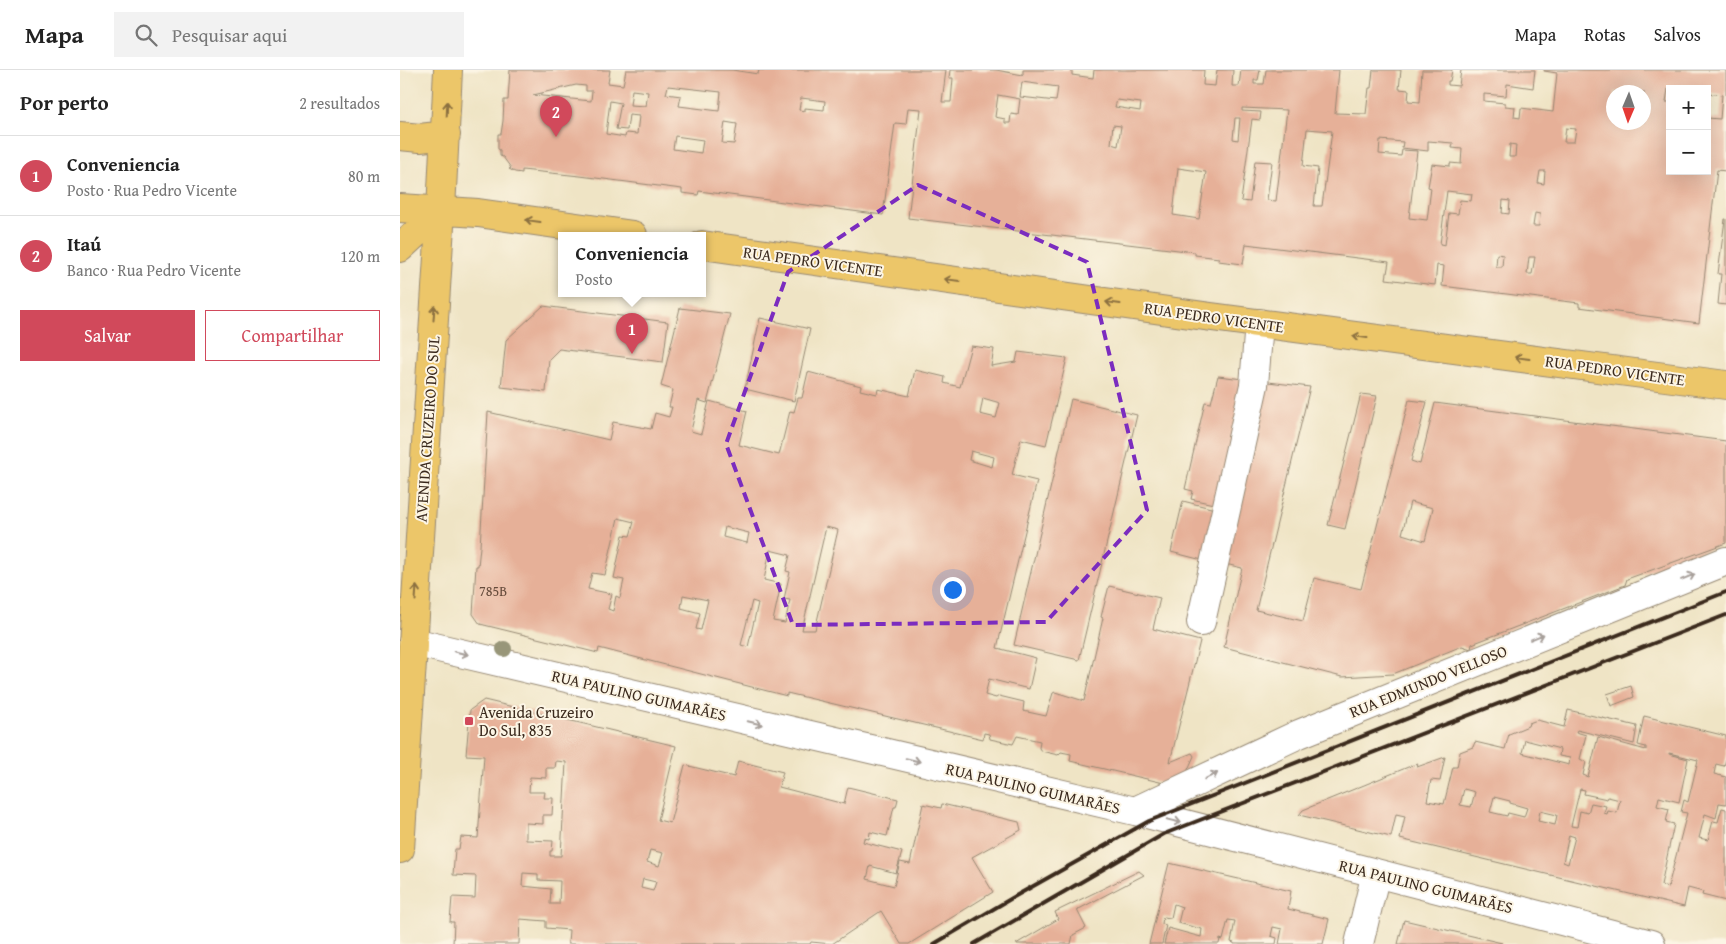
<!DOCTYPE html>
<html lang="pt">
<head>
<meta charset="utf-8">
<style>
	:root { --surface:#fff; --page:#f2f2f2; --text:#222; --muted:#767676; --line:#e0e0e0; --accent:#d1495b }
	body { margin:0; font-family:"Gentium Book Plus",serif; background:var(--page); color:var(--text) }
	.controls { position:absolute; right:15px; top:15px; display:grid; overflow:hidden; border-radius:0px; box-shadow:0 5px 20px #0002 }
	.controls button { width:45px; height:45px; display:grid; place-items:center; padding:0; border:0; border-bottom:1px solid var(--line); background:var(--surface); color:var(--text); font:25px sans-serif }
	.compass { position:absolute; left:1206px; top:15px; width:45px; height:45px; border-radius:50%; background:var(--surface); box-shadow:0 5px 20px #0002; rotate:182deg }
	.you { position:absolute; left:552px; top:519px; width:18px; height:18px; margin:-12px; border:4px solid #fff; border-radius:50%; background:#1a73e8; box-shadow:0 0 0 8px #1a73e833 }
	.badge { display:grid; place-items:center; width:32px; height:32px; border-radius:50%; background:var(--accent); color:#fff; font-size:16px; font-weight:700 }
	.pin { position:absolute; translate:-50% -41px; filter:drop-shadow(0 1px 2px #0008) }
	.pin::after { content:''; position:absolute; top:26px; width:18px; height:15px; background:inherit; clip-path:polygon(0 0,100% 0,50% 100%) }
	.popup { position:absolute; left:158px; top:162px; width:148px; height:65px; box-sizing:border-box; display:grid; place-content:center; border-radius:0px; background:var(--surface); filter:drop-shadow(0 1px 4px #0005); font-size:16px; white-space:nowrap; color:var(--muted) }
	.popup b { font-size:19px; color:var(--text) }
	.popup::after { content:''; position:absolute; left:50%; top:100%; margin-left:-10px; border:10px solid transparent; border-top-color:var(--surface) }
	.list { margin:0; padding:0; list-style:none }
	h2 { display:flex; justify-content:space-between; align-items:center; height:65px; margin:0; padding:0 20px; font-size:21px }
	h2 small { font-size:16px; font-weight:400; color:var(--muted) }
	.list li { display:grid; grid-template-columns:32px 1fr auto; gap:15px; align-items:center; box-sizing:border-box; height:80px; padding:0 20px; border-top:1px solid var(--line) }
	.list b { display:block; font-size:19px; white-space:nowrap }
	.list p { margin:0; font-size:16px; white-space:nowrap; color:var(--muted) }
	.list em { font-size:16px; font-style:normal; color:var(--muted) }
	.actions { display:flex; gap:10px; padding:15px 20px }
	.actions a { flex:1; padding:11px 0; border:1px solid var(--accent); border-radius:0px; text-align:center; font-size:18px; color:var(--accent) }
	.actions .main { background:var(--accent); color:#fff }
	.icon { flex:none; width:28px; height:28px; fill:none; stroke:currentColor; stroke-width:2; stroke-linecap:round; stroke-linejoin:round }
	.map { position:relative; flex:none; width:1326px; height:874px; overflow:hidden }
	header { display:flex; align-items:center; gap:30px; box-sizing:border-box; height:70px; padding:0 25px; background:var(--surface); border-bottom:1px solid var(--line) }
	header strong { font-size:24px }
	nav { display:flex; gap:28px; margin-inline-start:auto; font-size:18px }
	.search { width:350px; height:45px; background:var(--page); display:flex; align-items:center; gap:12px; box-sizing:border-box; padding:0 18px; border-radius:0px; color:var(--muted); font-size:19px }
	main { display:flex }
	aside { flex:1; background:var(--surface) }
	.map>svg:first-child { display:block }
</style>
</head>
<body>
<header>
<strong>Mapa</strong>
<div class="search"><svg class="icon" aria-label="search" viewBox="0 0 24 24"><circle cx="10" cy="10" r="6"/><path d="M15 15l6 6"/></svg>Pesquisar aqui</div>
<nav><a>Mapa</a><a>Rotas</a><a>Salvos</a></nav>
</header>
<main>
<aside>
<h2>Por perto<small>2 resultados</small></h2>
<ul class="list">
<li><span class="badge">1</span><div><b>Conveniencia</b><p>Posto · Rua Pedro Vicente</p></div><em>80 m</em></li>
<li><span class="badge">2</span><div><b>Itaú</b><p>Banco · Rua Pedro Vicente</p></div><em>120 m</em></li>
</ul>
<div class="actions"><a class="main">Salvar</a><a>Compartilhar</a></div>
</aside>
<div class="map">
<svg width="1326" height="874" viewBox="0 0 1326 874">
	<rect width="100%" height="100%" fill="#fcf5e5"/>
	<filter id="ink" filterUnits="userSpaceOnUse"><feTurbulence type="fractalNoise" baseFrequency=".02" numOctaves="2"/><feDisplacementMap in="SourceGraphic" scale="10" xChannelSelector="R" yChannelSelector="G"/><feConvolveMatrix kernelMatrix="1 2 1 2 8 2 1 2 1" color-interpolation-filters="sRGB"/></filter>
	<filter id="wash" filterUnits="userSpaceOnUse"><feTurbulence type="fractalNoise" baseFrequency=".0096" numOctaves="4" result="noise"/><feDisplacementMap in="SourceGraphic" scale="20" xChannelSelector="R" yChannelSelector="G"/><feGaussianBlur stdDeviation="1.12" result="paint"/><feColorMatrix in="noise" values="0 0 0 0 0 0 0 0 0 0 0 0 0 0 0 0 0 1.4 0 .05"/><feComposite in="paint" operator="in"/></filter>
	<g filter="url(#wash)">
		<rect width="100%" height="100%" fill="#efe4c5"/>
		<g id="blocks">
			<path fill="#e6b098" fill-rule="evenodd" d="M110 0H210L208 13 223 15 226 0H332L358 4 359 0H546L542 32H551L553 8H549L550 0H596L623 5V0H672V5L693 8 694 0H804L803 15 815 16 817 0H833L832 16H839L841 0H860L858 10H854V14H864L866 0H939L935 43 966 44 969 18H971L973 0H1001L999 19 1009 20 1008 31 1020 32 1022 0H1052L1050 11H1048V15L1059 16 1061 0H1135L1133 18 1107 14 1106 26 1084 24V31L1105 33V36L1115 37 1114 47 1120 48 1121 38 1153 42 1157 3 1144 1V0H1326V101L1317 100 1299 253 1179 237V233L1042 216 1044 196 1037 195 1035 215 986 209 989 192 846 174 843 194 818 191 819 188 795 185V182L508 148 521 39 508 38 506 54 495 53 483 145 299 121 298 125 282 123V119L180 106 122 100V103L115 102 109 99 111 98 103 87 100 86V80L98 79V64H101L103 51 104 30H108ZM622 12 658 17 656 31 620 27ZM176 15 186 16V21H192L191 31 133 25ZM268 16 321 22 319 41 279 36 281 26 266 24ZM1268 19H1307V23L1322 25 1320 49 1307 48V101H1270V32H1266ZM232 20 248 22 246 36 230 35ZM1214 22H1244V52H1214ZM598 25 620 29 618 45 611 44 610 53H605V49L595 47ZM401 28 425 31 424 40 405 38V41L399 40ZM717 30 741 33 740 41 715 37ZM210 31 221 33 216 59 227 60 229 45 239 46 237 64 226 63 225 67 206 64ZM842 38 887 40 876 131 867 130 872 92 855 91 850 132 841 131 852 49 860 50 861 42 842 41ZM835 48H840L838 70 833 69ZM325 52 337 54 334 74 322 73ZM713 55 721 56 718 76 711 74ZM1166 58 1176 59 1174 72H1164ZM907 59 932 61 922 136H914L918 98 903 96ZM275 66 303 70 301 83 273 79ZM980 70 1003 72 1002 78 1028 81V71L1053 73 1052 78 1062 79 1061 94 1050 93V96L1032 94 1028 117 1031 118 1027 150 1009 148 1017 81 1002 80 1001 86 979 84ZM1110 74 1116 75 1115 87H1109ZM778 98 806 102 799 149 773 145ZM1140 101H1145L1144 114 1138 113ZM1047 121 1072 124 1071 131 1060 130 1058 144 1049 143 1045 175 1040 174ZM1103 130 1110 131 1109 144 1102 143ZM1135 143 1140 144 1139 156H1133ZM1097 184 1103 185 1102 197H1096ZM1129 187H1135L1132 204H1127Z
				M1325 149H1326V235L1318 234 1321 204H1318Z
				M143 236 268 252 263 292 159 279 149 289 146 322 101 317 106 270Z
				M280 238 330 244 307 333 298 330 291 361 301 364 309 331 347 341 339 375 379 385 390 341 394 342 398 328H402L408 302 461 316 460 320 477 324 478 319 509 326 515 300 545 307 544 313 560 317 571 276 594 279 591 296 616 292 618 282 667 288 646 375 621 369 612 405 637 411 597 578 636 588 629 619 589 609 585 625 596 628 599 626 624 632 623 641 646 646 653 623 655 622 684 631 703 548 701 547 709 516 760 528 753 559 800 571 770 692 792 683 794 686 786 704 764 713 670 691 671 684 661 682 658 685 641 681 639 678 640 671 617 666 613 674 590 669 589 664 584 663 583 669 387 623V626L199 578 198 583 80 554 73 544 76 496H78L80 477 88 342 209 370 213 352 251 359 255 343 269 347 272 337H269L273 320 261 316ZM583 328 600 333 596 348 580 344ZM571 381 594 387 592 397 569 390ZM218 448 234 452 230 466 223 465 214 508 224 510 220 528 216 526 213 541 208 539 212 524 188 519 192 503 205 505ZM325 457 349 463 347 473 323 467ZM426 457 438 460 415 560H402ZM370 480 390 485 386 501 390 502 384 529 390 530 385 553 373 551 381 514 364 510ZM283 525 308 530 301 560 296 559 300 543 281 538ZM352 531 358 533 348 577 341 575Z
				M360 248 410 259 394 331 345 319Z
				M818 306 910 317 856 540 903 551 914 508 961 519 1009 330 1027 332 1011 391 1020 394 1035 333 1326 371V473L1227 509 1225 515 1072 574 1071 579 1062 576 993 604 942 607 824 577 842 498 821 493 818 435 791 429 793 421 785 419 805 332 811 333ZM1010 432 1033 438 1025 471 1002 464Z
				M961 324 977 326 945 459 928 455Z
				M671 329 737 345 679 590 614 575Z
				M783 431 819 440 806 491 771 482Z
				M1231 616 1234 627 1211 636 1207 624Z
				M84 630 276 676 258 750 270 753 285 695 334 707 338 691 383 702 379 717 444 734 448 717 498 729 496 737H494L487 766 470 762 469 769 464 768 463 772 502 782 496 803 470 796 467 809 494 816 500 792 510 794 523 734 541 738 542 734 619 752 621 760 572 787 593 822 509 874H501L481 841 432 874 411 872 410 874H168L169 860 146 858V851L120 849 119 874H53L54 852H50L52 827 75 828 76 806 53 805 55 779H59L61 767 78 768 84 686 66 685 70 640ZM156 691 166 692 161 786H150V781H152L153 771 126 770V753L143 754V745H152L153 728H144L145 722H129L130 707 146 708V698H155ZM250 780 263 783 259 796 247 792ZM123 803 138 804V810L160 811 159 834H150L151 819 122 816ZM243 809 256 812 253 821 241 818Z
				M1168 640 1237 656 1234 674 1177 660 1176 662 1186 665 1180 689 1186 692 1183 705 1188 707 1198 667 1246 680V677L1238 675 1244 646 1326 666V689L1324 696 1316 694 1314 704 1326 707V734L1319 733 1316 748 1305 744 1299 768 1308 770 1313 751 1318 752 1322 738 1326 739V831L1302 825 1303 822 1288 818 1284 837 1000 769 1005 746 996 744 991 767 899 745 903 740 1018 693 1017 697 1045 687 1040 711 1031 710 1027 731 1044 734 1053 697H1057L1060 682 1073 677 1075 672 1105 679 1109 664 1128 656 1129 653 1137 650 1164 657ZM1125 670 1160 679 1159 686 1170 688 1169 695 1122 683ZM1269 683 1298 690 1288 732 1284 730 1281 742 1287 743 1268 817 1261 815 1274 754 1266 752 1269 739 1257 736 1259 727 1279 732 1288 689 1269 684ZM1064 719 1075 722 1071 737 1060 735ZM1180 719 1185 720 1184 724 1207 729 1208 727 1220 730 1217 743 1208 741 1207 744 1204 743 1206 736 1191 733 1188 743 1180 741 1177 757 1171 756ZM1094 727 1110 731V733L1127 738 1124 747 1108 743 1107 746 1090 742ZM1140 741 1157 745 1155 755 1138 751ZM1169 765 1175 767 1168 794 1163 792Z
				M769 793 891 821 888 839 929 849 923 874H879L882 859 873 857 871 866 877 868 876 874H834V873L831 872 835 851 828 850 823 870 820 869 819 874H764L768 858 801 867 802 859 778 853 782 837 774 834 771 848 763 847 762 854 766 855 762 874H749Z
				M739 801 744 805 677 840 686 858 673 865 671 874H616L658 849 655 842Z
				M1004 850 1102 873 1101 874H998Z"/>
		</g>
	</g>
	<g filter="url(#ink)">
		<use href="#blocks" fill-opacity="0" stroke="#958772" stroke-width="1"/>
		<g fill="none" stroke-linecap="round" stroke-linejoin="round">
			<g stroke="#958772" stroke-width="30">
				<path id="minor" d="M801 552 854 315 859 253
					M13 572 735 741 1251 874
					M735 741 899 664 1326 491
					M959 874 976 803"/>
			</g>
			<g stroke="#958772" stroke-width="30">
				<path id="major" d="M0 66 20 68 46 65
					M0 138 78 143 233 165
					M302 175 804 246 1326 315
					M0 178 41 140
					M0 779 41 140 48 0"/>
			</g>
			<use href="#minor" stroke="#fff" stroke-width="28"/>
			<use href="#major" stroke="#ecc669" stroke-width="28"/>
			<path stroke="#3b2a1e" stroke-width="4" d="M534 874 612 828 749 751 1326 522
				M574 874 764 764 1326 545"/>
		</g>
		<circle fill="#989679" cx="104" cy="579" r="8"/>
		<defs><path id="oneway-shaft" d="M-6 0H5M1.5-3L5.5 0L1.5 3" fill="none" stroke-width="1.6" stroke-linecap="round" stroke-linejoin="round" transform="scale(1.25)"/></defs>
		<g stroke="#8b7040">
			<use href="#oneway-shaft" transform="translate(47 39) rotate(-88)"/>
			<use href="#oneway-shaft" transform="translate(133 151) rotate(-172)"/>
			<use href="#oneway-shaft" transform="translate(552 210) rotate(-172)"/>
			<use href="#oneway-shaft" transform="translate(713 233) rotate(-172)"/>
			<use href="#oneway-shaft" transform="translate(34 243) rotate(-86)"/>
			<use href="#oneway-shaft" transform="translate(960 267) rotate(-172)"/>
			<use href="#oneway-shaft" transform="translate(1122 288) rotate(-172)"/>
			<use href="#oneway-shaft" transform="translate(16 523) rotate(-86)"/>
		</g>
		<g stroke="#a79f9a">
			<use href="#oneway-shaft" transform="translate(1288 507) rotate(-22)"/>
			<use href="#oneway-shaft" transform="translate(1137 567) rotate(-22)"/>
			<use href="#oneway-shaft" transform="translate(61 583) rotate(13)"/>
			<use href="#oneway-shaft" transform="translate(355 653) rotate(13)"/>
			<use href="#oneway-shaft" transform="translate(513 690) rotate(13)"/>
			<use href="#oneway-shaft" transform="translate(811 706) rotate(-26)"/>
			<use href="#oneway-shaft" transform="translate(774 751) rotate(14)"/>
		</g>
	</g>
	<path fill="none" stroke="#7b2cbf" stroke-width="4" stroke-dasharray="10 6" stroke-linejoin="round" d="M518 115 687 192 747 440 646 552 393 555 326 374 388 202Z"/>
	<rect fill="#d1495b" stroke="#fcf5e5" stroke-width="2" x="64" y="646" width="10" height="10" rx="2.5"/>
	<g text-anchor="middle" dominant-baseline="central" stroke-width="4" stroke-linejoin="round" paint-order="stroke">
		<g font-size="14" fill="#664c3c">
			<text x="93" y="521">785B</text>
		</g>
		<g font-size="16" fill="#3b2a1e" stroke="#fcf5e5">
			<text transform="translate(413 191) rotate(8)">RUA PEDRO VICENTE</text>
			<text transform="translate(814 247) rotate(8)">RUA PEDRO VICENTE</text>
			<text transform="translate(1215 300) rotate(8)">RUA PEDRO VICENTE</text>
			<text transform="translate(27 359) rotate(-86)">AVENIDA CRUZEIRO DO SUL</text>
			<text transform="translate(1028 611) rotate(-22)">RUA EDMUNDO VELLOSO</text>
			<text transform="translate(239 625) rotate(13)">RUA PAULINO GUIMARÃES</text>
			<text transform="translate(633 718) rotate(13)">RUA PAULINO GUIMARÃES</text>
			<text transform="translate(1026 816) rotate(14)">RUA PAULINO GUIMARÃES</text>
		</g>
		<g font-size="16" fill="#3b2a1e" stroke="#fcf5e5" text-anchor="start">
			<text x="79" y="642">Avenida Cruzeiro<tspan x="79" dy="18">Do Sul, 835</tspan></text>
		</g>
	</g>
</svg>
<div class="controls">
<button>+</button>
<button>−</button>
</div>
<svg class="compass" viewBox="-18 -18 36 36"><path d="M0-13l5 13h-10z" fill="#e53935"/><path d="M0 13l5-13h-10z" fill="#767676"/></svg>
<div class="you"></div>
<div class="pin badge" style="left:232px;top:284px">1</div>
<div class="popup"><b>Conveniencia</b>Posto</div>
<div class="pin badge" style="left:156px;top:67px">2</div>
</div>
</main>
</body>
</html>
